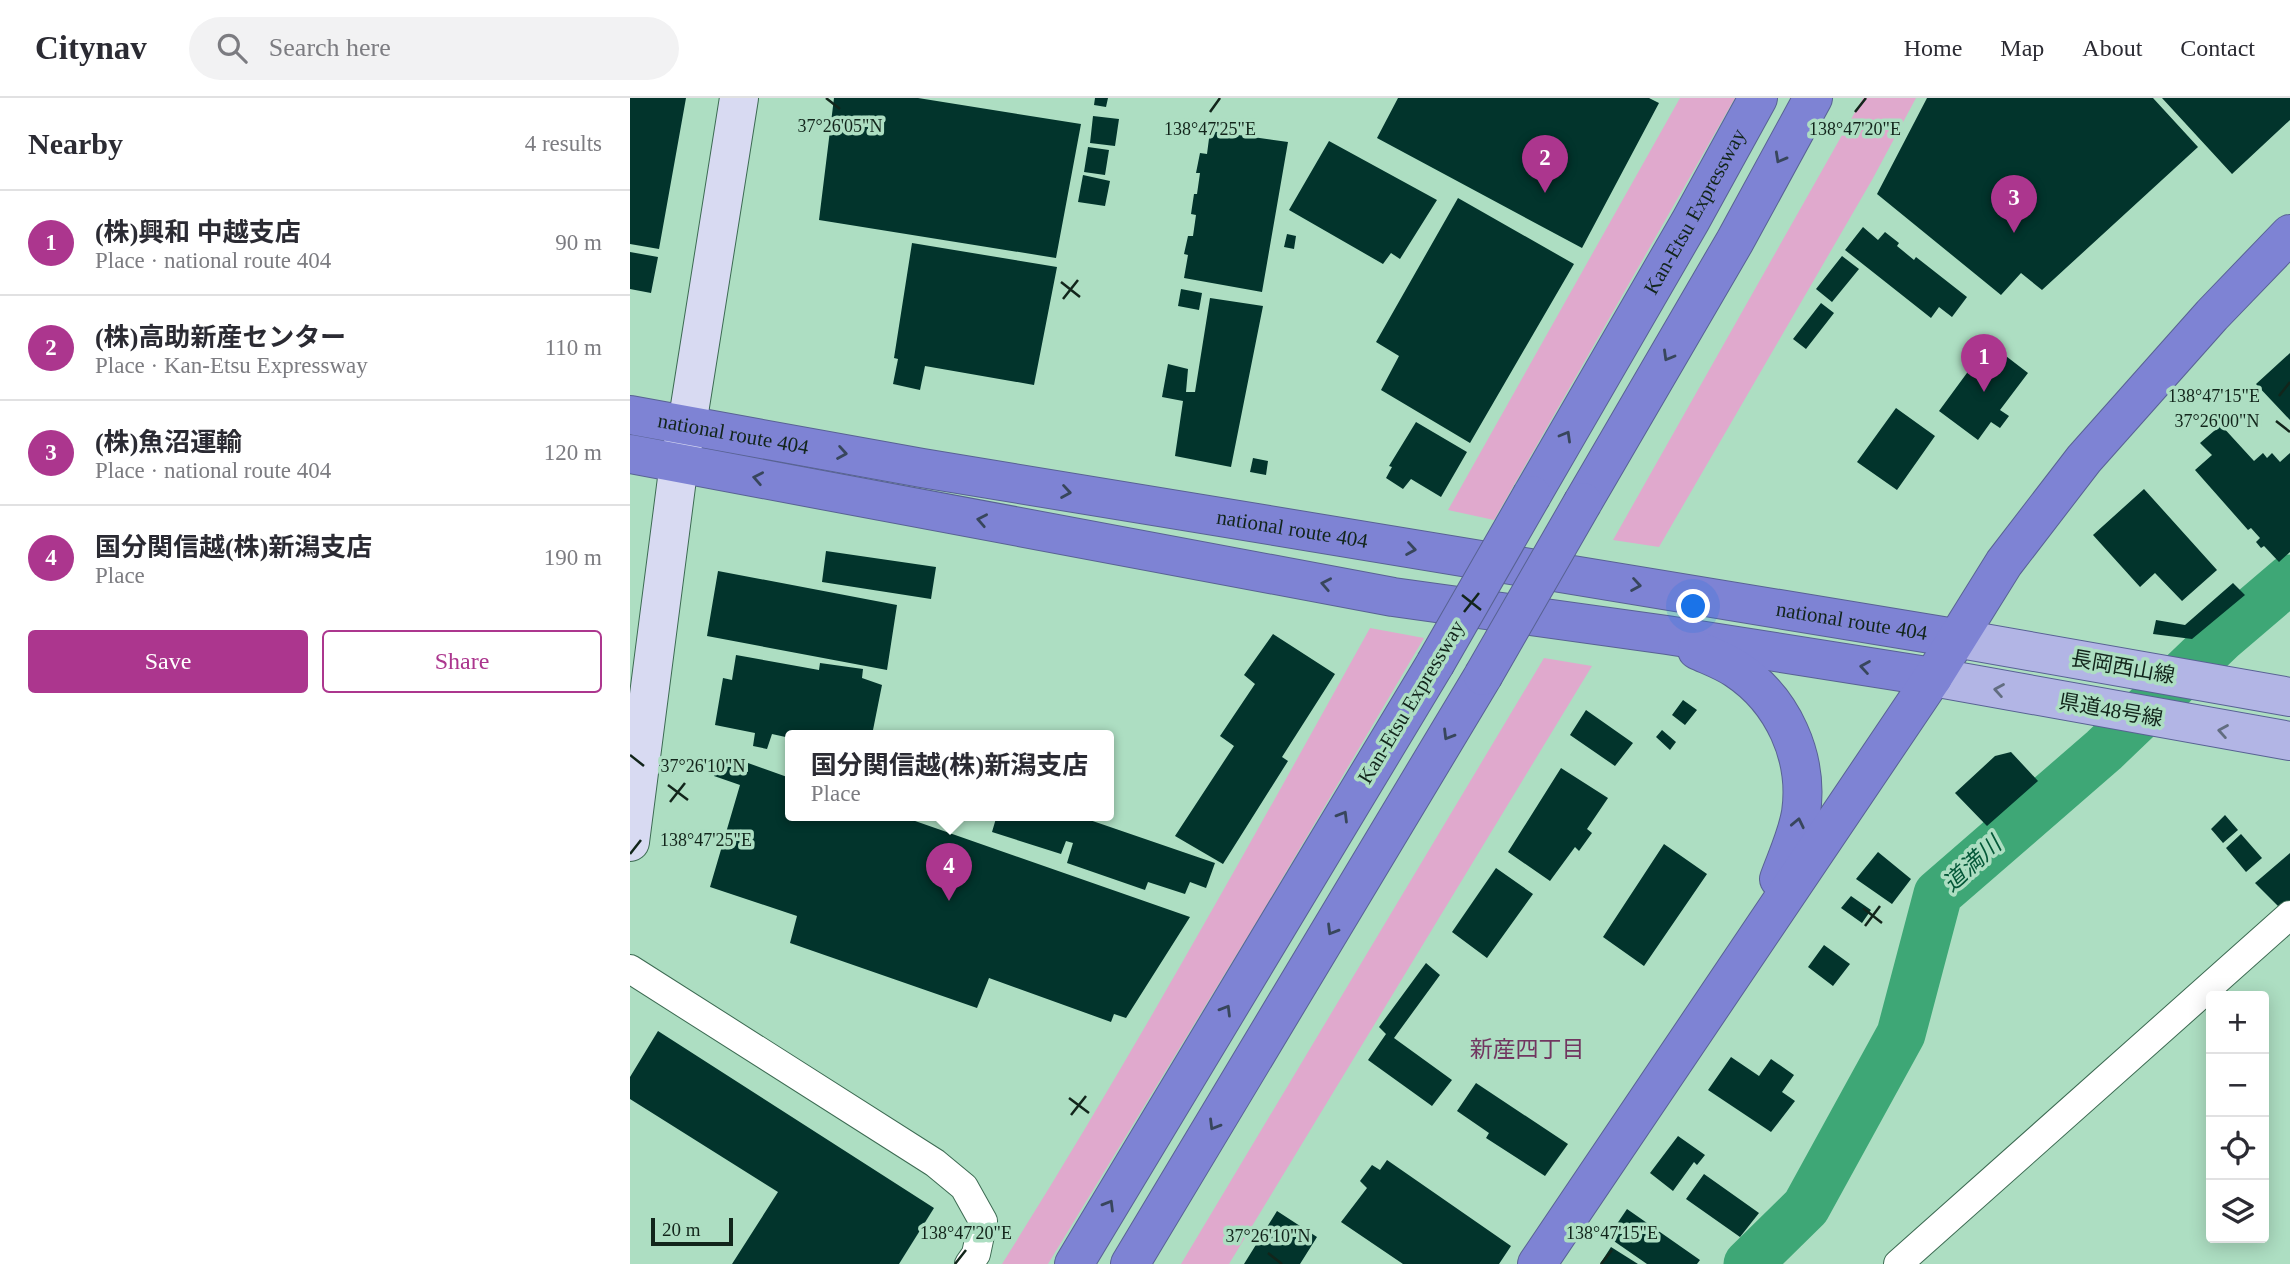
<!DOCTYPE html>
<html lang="en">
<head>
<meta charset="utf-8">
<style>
	:root { --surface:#fff; --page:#f2f2f3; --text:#2b2b33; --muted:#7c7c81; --line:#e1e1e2; --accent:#ac368e }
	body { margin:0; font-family:"Times New Roman","Noto Sans JP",serif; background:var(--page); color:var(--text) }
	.controls { position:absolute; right:21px; bottom:21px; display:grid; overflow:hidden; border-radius:7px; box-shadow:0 4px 18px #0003 }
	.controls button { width:63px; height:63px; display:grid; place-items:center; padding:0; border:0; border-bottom:2px solid var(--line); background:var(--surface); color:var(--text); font:35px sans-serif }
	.scale { position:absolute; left:21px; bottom:18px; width:82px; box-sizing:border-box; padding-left:7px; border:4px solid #12251b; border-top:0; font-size:19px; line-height:24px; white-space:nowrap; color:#12251b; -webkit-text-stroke:5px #addec2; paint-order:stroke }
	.you { position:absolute; left:1064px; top:509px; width:24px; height:24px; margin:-18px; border:5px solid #fff; border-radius:50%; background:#1a73e8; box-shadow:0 0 0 10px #1a73e833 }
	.badge { display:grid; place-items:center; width:46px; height:46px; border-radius:50%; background:var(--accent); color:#fff; font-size:23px; font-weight:700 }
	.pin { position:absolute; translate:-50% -58px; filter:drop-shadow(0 2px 4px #0008) }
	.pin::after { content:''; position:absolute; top:37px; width:24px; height:21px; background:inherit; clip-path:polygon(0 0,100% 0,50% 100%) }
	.popup { position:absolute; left:155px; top:632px; width:329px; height:91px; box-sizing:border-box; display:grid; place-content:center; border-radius:7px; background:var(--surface); filter:drop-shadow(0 2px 5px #0005); font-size:23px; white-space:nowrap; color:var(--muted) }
	.popup b { font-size:26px; color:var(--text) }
	.popup::after { content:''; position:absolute; left:50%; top:100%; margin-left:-14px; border:14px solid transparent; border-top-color:var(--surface) }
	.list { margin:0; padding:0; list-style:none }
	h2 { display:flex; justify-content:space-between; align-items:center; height:91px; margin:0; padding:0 28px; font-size:30px }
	h2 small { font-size:23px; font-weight:400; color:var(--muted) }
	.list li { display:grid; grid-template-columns:46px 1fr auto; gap:21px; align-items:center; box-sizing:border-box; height:105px; padding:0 28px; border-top:2px solid var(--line) }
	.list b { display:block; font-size:26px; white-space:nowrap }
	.list p { margin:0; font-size:23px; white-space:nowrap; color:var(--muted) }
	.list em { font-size:23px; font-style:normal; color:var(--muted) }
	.actions { display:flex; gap:14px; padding:21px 28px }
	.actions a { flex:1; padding:16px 0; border:2px solid var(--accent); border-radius:7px; text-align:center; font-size:24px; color:var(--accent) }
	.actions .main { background:var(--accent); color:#fff }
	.icon { flex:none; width:38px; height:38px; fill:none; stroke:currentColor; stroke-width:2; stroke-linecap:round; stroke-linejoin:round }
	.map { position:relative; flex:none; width:1660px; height:1166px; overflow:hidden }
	header { display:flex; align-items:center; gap:42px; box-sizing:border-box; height:98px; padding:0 35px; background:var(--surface); border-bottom:2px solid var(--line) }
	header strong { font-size:33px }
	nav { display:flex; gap:38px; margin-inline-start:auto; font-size:24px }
	.search { width:490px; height:63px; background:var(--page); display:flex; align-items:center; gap:18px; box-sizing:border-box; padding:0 24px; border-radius:38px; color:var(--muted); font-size:26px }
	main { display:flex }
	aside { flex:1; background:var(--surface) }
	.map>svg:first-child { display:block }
</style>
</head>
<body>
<header>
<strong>Citynav</strong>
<div class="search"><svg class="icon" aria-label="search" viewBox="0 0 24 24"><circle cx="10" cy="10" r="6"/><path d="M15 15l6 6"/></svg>Search here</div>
<nav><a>Home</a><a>Map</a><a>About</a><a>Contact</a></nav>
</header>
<main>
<aside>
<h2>Nearby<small>4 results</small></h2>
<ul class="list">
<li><span class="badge">1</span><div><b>(株)興和 中越支店</b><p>Place · national route 404</p></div><em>90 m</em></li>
<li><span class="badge">2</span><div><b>(株)高助新産センター</b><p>Place · Kan-Etsu Expressway</p></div><em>110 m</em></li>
<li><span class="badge">3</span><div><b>(株)魚沼運輸</b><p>Place · national route 404</p></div><em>120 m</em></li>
<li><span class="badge">4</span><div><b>国分関信越(株)新潟支店</b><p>Place</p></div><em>190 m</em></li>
</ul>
<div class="actions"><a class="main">Save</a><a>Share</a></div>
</aside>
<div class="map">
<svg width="1660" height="1166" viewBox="0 0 1660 1166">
	<rect width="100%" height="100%" fill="#addec2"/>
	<path fill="#e0a9cd" d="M1050 0H1105L864 422 818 412Z
		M1233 0H1286L1242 82 1029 449 983 442Z
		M740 530 794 540 630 818 418 1166H372C502 959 621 744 740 530Z
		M914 560 962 568 599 1166H551Z"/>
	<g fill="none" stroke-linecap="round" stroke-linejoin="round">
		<path stroke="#3ea776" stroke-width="49" d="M1118 1166 1176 1109 1271 936 1308 796 1474 652 1592 539 1660 481"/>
	</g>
	<path fill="#02342c" d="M0 0H56L29 151 0 146Z
		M204 0H288L451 26 426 160 189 122Z
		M465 0H478L476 9 464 7Z
		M768 0H1019L1029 5 952 150 747 40Z
		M1297 0H1523L1568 49 1412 192 1391 175 1371 197 1247 96Z
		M1532 0H1660V22L1602 76Z
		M463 18 489 21 485 48 460 45Z
		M580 33 658 44 632 194 554 180 558 157 554 156 558 138H563L566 117 561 116 564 96H567L570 75H566L570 55 577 56Z
		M699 43 807 102 770 161 761 155 753 166 659 112Z
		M458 49 479 52 475 77 454 74Z
		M453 77 480 83 475 108 448 104Z
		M828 100 944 166 840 345 751 292 769 258 746 244Z
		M1233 129 1248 142 1255 134 1269 145 1267 148 1284 162 1286 159 1337 199 1322 219 1309 209 1301 220 1215 152Z
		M657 136 666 138 664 151 654 149Z
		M282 145 427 169 404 287 295 268 290 292 263 286 268 261 264 260Z
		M0 154 28 159 21 195 0 191Z
		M1212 158 1229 171 1202 204 1186 191Z
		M551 191 572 195 569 212 548 208Z
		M580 200 633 208 601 369 545 358 553 303 532 299 538 266 558 271 556 294H565Z
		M1191 205 1204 215 1176 251 1163 241Z
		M1359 245 1398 275 1370 312 1379 318 1370 330 1361 324 1348 342 1309 313Z
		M1660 255V322L1626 286Z
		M1266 310 1305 338 1267 392 1227 364Z
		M786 324 837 354 811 399 781 381 773 391 756 380 762 369 759 368Z
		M1591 327 1624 363 1633 355 1637 360 1642 355 1650 364 1660 355V454L1649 464 1634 448 1631 450 1626 444 1630 440 1621 430 1618 432 1565 372 1582 357 1570 345Z
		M623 360 638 363 636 377 620 374Z
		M1514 391 1587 472 1552 503 1525 475 1510 489 1463 437Z
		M196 453 306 469 301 501 192 484Z
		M88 473 267 507 257 572 77 538Z
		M1603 485 1615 497 1562 541 1523 536 1526 522 1555 527Z
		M643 536 705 576 652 659 658 663 593 766 545 738 604 648 590 638 625 586 614 577Z
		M106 557 189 572 190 565 233 571 232 580 252 587 242 637H160V640L142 636 137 651 123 648 125 635 85 627 93 580 102 582Z
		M1053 602 1067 612 1055 627 1042 617Z
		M956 612 1003 645 985 668 940 637Z
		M1032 632 1046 644 1040 652 1026 639Z
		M1381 654 1408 683 1357 728 1325 695 1365 658Z
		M88 664 118 674V665L160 680V717H268L560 819 496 920 484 916 481 924 359 880 347 910 160 845 167 818 80 789 110 687 84 678Z
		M931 670 978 700 957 731 962 735 949 753 945 749 920 783 878 754Z
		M367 717H431L450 723 451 719 585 765 576 790 560 784 555 796 518 784 515 792 437 765 443 745 436 743 431 756 362 734Z
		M1595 717 1608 732 1593 745 1581 731Z
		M1611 736 1632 760 1616 774 1596 750Z
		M1034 746 1077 776 1014 868 973 839Z
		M1248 754 1281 781 1262 806 1226 781Z
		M1660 755V805L1652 812 1625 785Z
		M866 770 903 796 857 860 822 834Z
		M1221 798 1241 812 1232 825 1211 810Z
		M1194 847 1220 866 1203 888 1178 869Z
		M796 865 810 877 764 940 822 982 802 1008 738 962 756 936 749 929Z
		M28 933 304 1110 269 1166H102L148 1094 0 1001V979Z
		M1101 959 1129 978 1141 961 1164 977 1152 994 1165 1003 1141 1034 1078 992Z
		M846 985 938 1046 915 1078 856 1040 859 1035 827 1013Z
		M1048 1038 1075 1057 1067 1067 1064 1064 1043 1093 1020 1075Z
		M757 1062 881 1148 869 1166H773L711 1124 737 1090 730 1083 742 1067 750 1072Z
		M1074 1076 1129 1115 1110 1139 1056 1101Z
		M997 1111 1070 1162 1067 1166H1017L978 1139Z
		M647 1113 687 1139 670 1166H614Z
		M981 1149 1008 1166H970Z"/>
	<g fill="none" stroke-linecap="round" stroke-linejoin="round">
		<g stroke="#3c6a52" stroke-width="30">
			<path id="street" d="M0 871 305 1065 334 1089 353 1123 346 1156 339 1166
				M1268 1166 1660 817"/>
		</g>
		<g stroke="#3c6a52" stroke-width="40">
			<path id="secondary" d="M0 744 49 365 57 327 109 0"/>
		</g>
		<g stroke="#586293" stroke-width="40">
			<path id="primary" d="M1325 540 1660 599
				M1303 579 1660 643"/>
		</g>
		<g stroke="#586293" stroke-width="40">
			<g id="highway">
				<path id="s1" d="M0 317 292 370 1325 540"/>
				<path d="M0 356 763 499 1037 537 1303 579"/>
				<path id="s2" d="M902 397 1061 122 1128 0"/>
				<path d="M953 404 1105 143 1183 0"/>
				<path d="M1067 552C1080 558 1094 563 1106 571 1153 602 1179 659 1171 715 1167 738 1157 759 1149 781"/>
				<path d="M444 1166 805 566"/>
				<path d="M500 1166 853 578"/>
				<path d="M907 1166 1303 579 1374 465 1454 361 1582 217 1660 136"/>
			</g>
		</g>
		<use href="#street" stroke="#fff" stroke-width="28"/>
		<use href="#secondary" stroke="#d8daf2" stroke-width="38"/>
		<use href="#primary" stroke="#b2b5e5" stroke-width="38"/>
		<use href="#highway" stroke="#7e83d4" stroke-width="38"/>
		<g stroke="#586293" stroke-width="40" stroke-linecap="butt">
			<path id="highway-bridge" d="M805 566 902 397
				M853 578 953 404"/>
		</g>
		<use href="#highway-bridge" stroke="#7e83d4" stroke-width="38"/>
	</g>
	<defs><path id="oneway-chevron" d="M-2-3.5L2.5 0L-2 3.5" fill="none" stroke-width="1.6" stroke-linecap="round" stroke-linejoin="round" transform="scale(1.75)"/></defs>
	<g stroke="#38465c">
		<use href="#oneway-chevron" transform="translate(1150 60) rotate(119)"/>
		<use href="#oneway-chevron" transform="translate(1038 258) rotate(120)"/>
		<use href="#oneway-chevron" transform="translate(936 338) rotate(-60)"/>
		<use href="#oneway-chevron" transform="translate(212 355) rotate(10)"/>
		<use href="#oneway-chevron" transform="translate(128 380) rotate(-169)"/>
		<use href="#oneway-chevron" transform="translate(436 394) rotate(9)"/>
		<use href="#oneway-chevron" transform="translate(352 422) rotate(-169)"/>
		<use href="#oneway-chevron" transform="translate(781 451) rotate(9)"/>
		<use href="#oneway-chevron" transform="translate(696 486) rotate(-169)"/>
		<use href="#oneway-chevron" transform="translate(1006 487) rotate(9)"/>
		<use href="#oneway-chevron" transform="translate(1235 569) rotate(-171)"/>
		<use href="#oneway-chevron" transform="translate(818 637) rotate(121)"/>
		<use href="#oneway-chevron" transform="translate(713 718) rotate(-59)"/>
		<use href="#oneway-chevron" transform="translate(1168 725) rotate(-78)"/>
		<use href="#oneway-chevron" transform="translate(702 832) rotate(121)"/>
		<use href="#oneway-chevron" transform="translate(596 912) rotate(-59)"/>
		<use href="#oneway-chevron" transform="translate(584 1027) rotate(121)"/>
		<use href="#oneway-chevron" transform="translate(479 1107) rotate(-59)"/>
	</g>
	<g stroke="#626d80">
		<use href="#oneway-chevron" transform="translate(1369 592) rotate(-170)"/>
		<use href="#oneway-chevron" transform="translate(1593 633) rotate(-170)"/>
	</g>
	<path fill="none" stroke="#12251b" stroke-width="2.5" d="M196 0 210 11M580 14 590 0M1225 14 1236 0M431 184 450 199M433 201 448 182M1649 298 1660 284M1646 323 1660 334M832 497 851 512M834 514 849 495M0 657 14 668M38 687 58 702M40 704 55 685M0 756 11 742M1233 810 1252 825M1235 828 1250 808M439 1000 459 1015M441 1017 456 998M638 1155 652 1166M325 1166 336 1152M971 1166 982 1152"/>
	<g text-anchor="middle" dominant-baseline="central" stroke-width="7" stroke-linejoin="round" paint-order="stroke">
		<g font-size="21" fill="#12251b" stroke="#addec2">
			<text stroke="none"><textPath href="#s2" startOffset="327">Kan-Etsu Expressway</textPath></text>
			<text stroke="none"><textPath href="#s1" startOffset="105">national route 404</textPath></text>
			<text stroke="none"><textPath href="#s1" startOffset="672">national route 404</textPath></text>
			<text stroke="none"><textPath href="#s1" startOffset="1239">national route 404</textPath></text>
			<text transform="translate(1493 569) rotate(10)">長岡西山線</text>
			<text transform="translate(781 604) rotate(-59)">Kan-Etsu Expressway</text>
			<text transform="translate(1481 612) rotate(10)">県道48号線</text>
		</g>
		<g font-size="23" font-style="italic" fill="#045838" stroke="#addec2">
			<text transform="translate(1342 766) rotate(-42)">道満川</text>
		</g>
		<g font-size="23" fill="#713660" stroke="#addec2">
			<text x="897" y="951">新産四丁目</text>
		</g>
	</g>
	<g font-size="18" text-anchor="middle" fill="#12251b" stroke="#addec2" stroke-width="7" stroke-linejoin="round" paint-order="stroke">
		<text x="210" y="34">37°26'05"N</text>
		<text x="580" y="37">138°47'25"E</text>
		<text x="1225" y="37">138°47'20"E</text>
		<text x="1584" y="304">138°47'15"E</text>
		<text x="1587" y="329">37°26'00"N</text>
		<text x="73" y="674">37°26'10"N</text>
		<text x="76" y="748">138°47'25"E</text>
		<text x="336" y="1141">138°47'20"E</text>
		<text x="982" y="1141">138°47'15"E</text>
		<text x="638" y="1144">37°26'10"N</text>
	</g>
</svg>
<div class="controls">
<button>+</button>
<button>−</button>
<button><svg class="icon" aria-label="locate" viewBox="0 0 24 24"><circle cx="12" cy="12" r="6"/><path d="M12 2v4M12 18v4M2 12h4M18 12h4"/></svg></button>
<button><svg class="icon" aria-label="layers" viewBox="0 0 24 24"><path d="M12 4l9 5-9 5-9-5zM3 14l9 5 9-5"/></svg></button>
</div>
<div class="scale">20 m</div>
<div class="you"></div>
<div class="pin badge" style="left:1354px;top:294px">1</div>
<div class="pin badge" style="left:915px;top:95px">2</div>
<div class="pin badge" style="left:1384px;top:135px">3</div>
<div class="pin badge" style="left:319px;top:803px">4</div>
<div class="popup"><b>国分関信越(株)新潟支店</b>Place</div>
</div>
</main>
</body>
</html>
